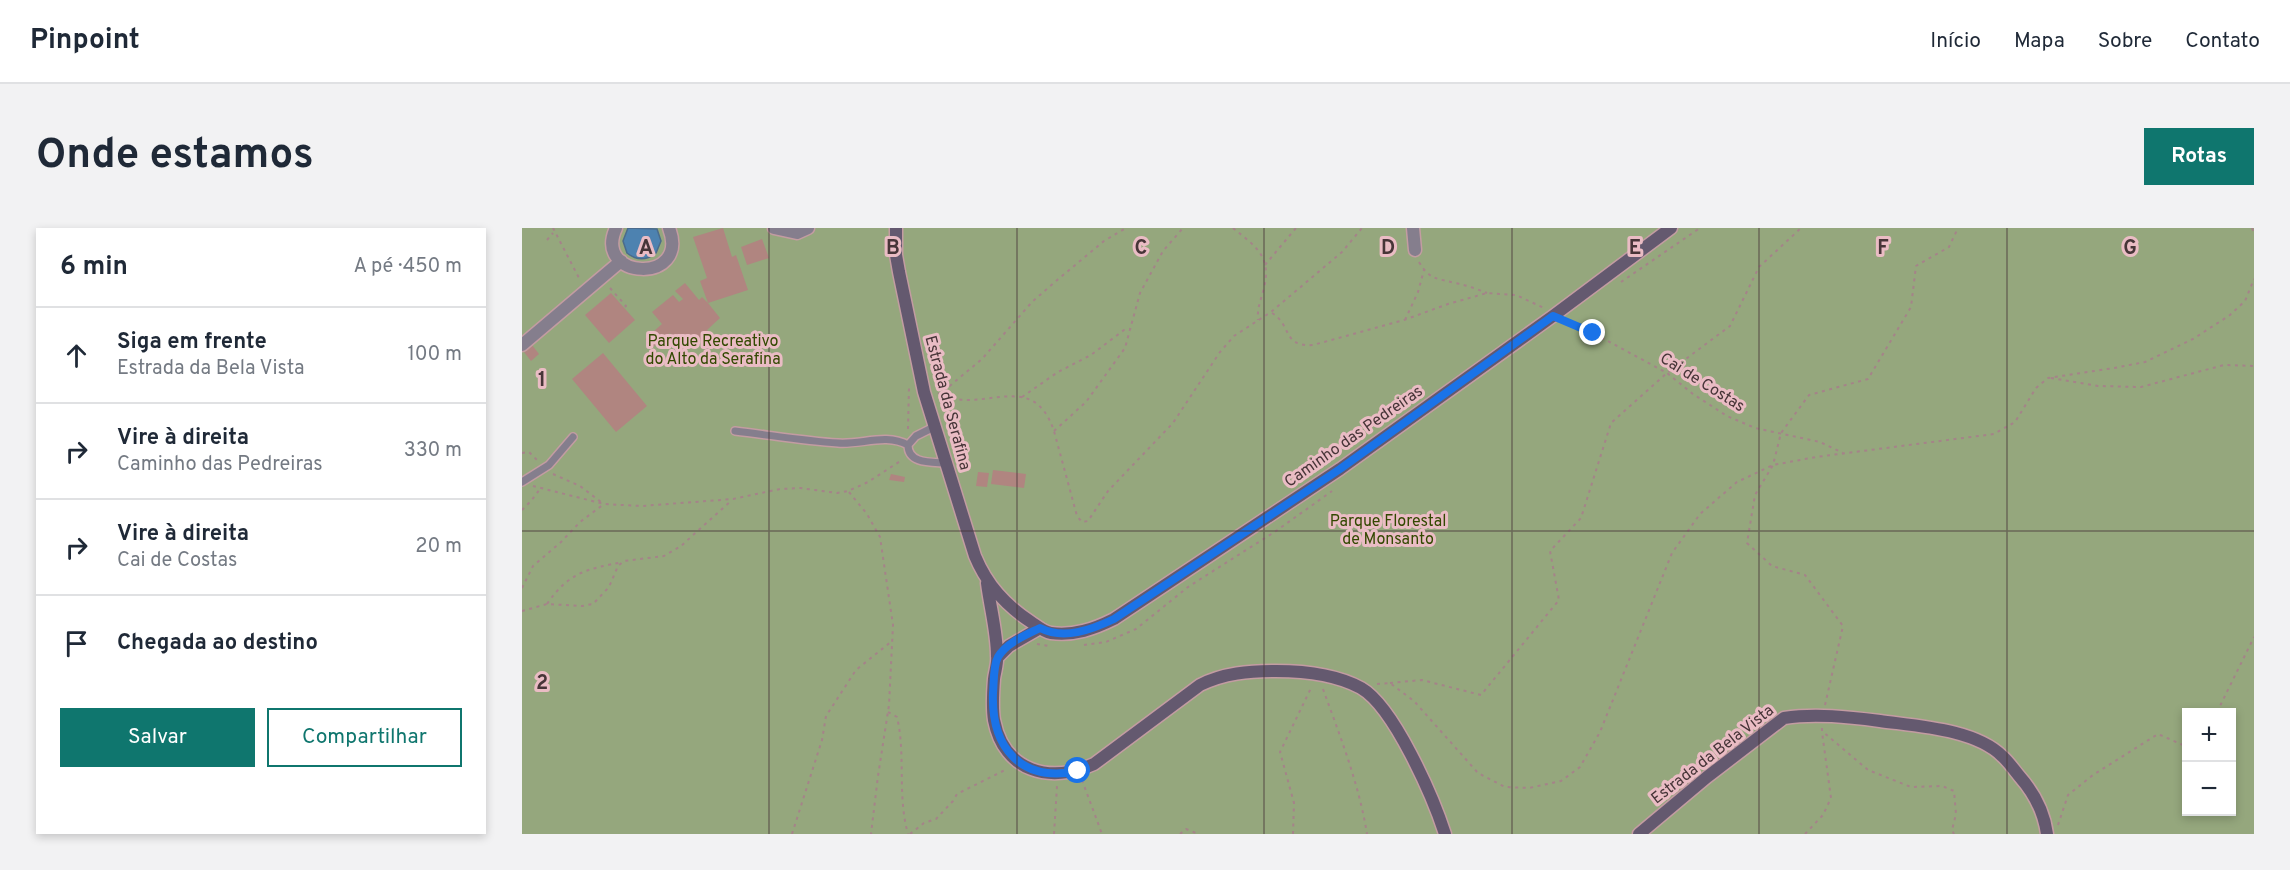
<!DOCTYPE html>
<html lang="pt">
<head>
<meta charset="utf-8">
<style>
	:root { --surface:#fff; --page:#f2f2f3; --text:#1f2937; --muted:#747a83; --line:#e0e1e3; --accent:#0f766e }
	body { margin:0; font-family:Overpass,sans-serif; background:var(--page); color:var(--text) }
	.controls { position:absolute; right:18px; bottom:18px; display:grid; overflow:hidden; border-radius:0px; box-shadow:0 3px 9px #0003 }
	.controls button { width:54px; height:54px; display:grid; place-items:center; padding:0; border:0; border-bottom:2px solid var(--line); background:var(--surface); color:var(--text); font:30px sans-serif }
	.stop { position:absolute; width:18px; height:18px; margin:-14px; border:4px solid #1a73e8; border-radius:50%; background:#fff }
	.stop.end { background:#1a73e8; border-color:#fff; box-shadow:0 2px 6px #0008 }
	.list { margin:0; padding:0; list-style:none }
	h2 { display:flex; justify-content:space-between; align-items:center; height:78px; margin:0; padding:0 24px; font-size:26px }
	h2 small { font-size:20px; font-weight:400; color:var(--muted) }
	.list li { display:grid; grid-template-columns:39px 1fr auto; gap:18px; align-items:center; box-sizing:border-box; height:96px; padding:0 24px; border-top:2px solid var(--line) }
	.list b { display:block; font-size:22px; white-space:nowrap }
	.list p { margin:0; font-size:20px; white-space:nowrap; color:var(--muted) }
	.list em { font-size:20px; font-style:normal; color:var(--muted) }
	.actions { display:flex; gap:12px; padding:18px 24px }
	.actions a { flex:1; padding:14px 0; border:2px solid var(--accent); border-radius:0px; text-align:center; font-size:21px; color:var(--accent) }
	.actions .main { background:var(--accent); color:#fff }
	.icon { flex:none; width:33px; height:33px; fill:none; stroke:currentColor; stroke-width:2; stroke-linecap:round; stroke-linejoin:round }
	.map { position:relative; flex:none; width:1732px; height:606px; overflow:hidden; border-radius:0px }
	header { display:flex; align-items:center; gap:36px; box-sizing:border-box; height:84px; padding:0 30px; background:var(--surface); border-bottom:2px solid var(--line) }
	header strong { font-size:28px }
	nav { display:flex; gap:33px; margin-inline-start:auto; font-size:21px }
	.intro { display:flex; align-items:center; justify-content:space-between; box-sizing:border-box; height:144px; padding:0 36px }
	h1 { margin:0; font-size:42px }
	.button { padding:15px 27px; border-radius:0px; background:var(--accent); color:#fff; font-size:21px; font-weight:700 }
	main { display:flex; gap:36px; padding:0 36px }
	aside { flex:1; background:var(--surface); border-radius:0px; box-shadow:0 3px 9px #0003 }
	.map>svg:first-child { display:block }
</style>
</head>
<body>
<header>
<strong>Pinpoint</strong>
<nav><a>Início</a><a>Mapa</a><a>Sobre</a><a>Contato</a></nav>
</header>
<div class="intro"><h1>Onde estamos</h1><a class="button">Rotas</a></div>
<main>
<aside>
<h2>6 min<small>A pé · 450 m</small></h2>
<ul class="list">
<li><svg class="icon" aria-label="ahead" viewBox="0 0 24 24"><path d="M12 20V5M6 11l6-6 6 6"/></svg><div><b>Siga em frente</b><p>Estrada da Bela Vista</p></div><em>100 m</em></li>
<li><svg class="icon" aria-label="right" viewBox="0 0 24 24"><path d="M7 20v-9h11M14 6l5 5-5 5"/></svg><div><b>Vire à direita</b><p>Caminho das Pedreiras</p></div><em>330 m</em></li>
<li><svg class="icon" aria-label="right" viewBox="0 0 24 24"><path d="M7 20v-9h11M14 6l5 5-5 5"/></svg><div><b>Vire à direita</b><p>Cai de Costas</p></div><em>20 m</em></li>
<li><svg class="icon" aria-label="arrive" viewBox="0 0 24 24"><path d="M6 21V4h12l-3 4 3 4H6"/></svg><div><b>Chegada ao destino</b></div></li>
</ul>
<div class="actions"><a class="main">Salvar</a><a>Compartilhar</a></div>
</aside>
<div class="map">
<svg width="1732" height="606" viewBox="0 0 1732 606">
	<rect width="100%" height="100%" fill="#eabcc4"/>
	<path fill="#95a77d" fill-rule="evenodd" d="M0 0H1732V606H0ZM1664 484H1710V584H1664Z"/>
	<path fill="#4d82b0" stroke="#4b6b8c" stroke-width="1.5" d="M106 0 135 1 139 13 134 25C124 33 115 33 105 25L101 13Z"/>
	<path fill="#b08580" d="M201 0 210 29 214 27 226 62 186 75 198 90 185 102 187 105 171 119 166 113 159 119 148 105 130 120 123 111 140 96 130 84 151 67 157 74 161 71 153 63 163 55 177 72 180 69 186 75 178 53 185 50 171 9Z
		M240 11 247 30 225 37 219 19Z
		M89 65 113 92 87 115 63 87Z
		M10 117 17 126 9 133 2 124Z
		M81 125 125 178 94 204 50 151Z
		M471 242 504 246 502 260 469 256Z
		M456 244 467 245 465 259 454 258Z
		M369 246 383 249 382 254 367 252Z"/>
	<g fill="none" stroke-linecap="round" stroke-linejoin="round">
		<g stroke="#c39ca2" stroke-width="10">
			<path id="lane" d="M213 203C248 207 282 213 316 215 339 217 364 205 386 217
				M386 217C386 236 409 234 423 235
				M386 217 394 208 412 199
				M0 254 27 237 51 209"/>
		</g>
		<g stroke="#c39ca2" stroke-width="15">
			<path id="street" d="M94 0C70 52 169 57 147 0
				M252 0 275 5 286 0
				M891 0 893 22
				M0 117 99 33"/>
		</g>
		<g stroke="#c39ca2" stroke-width="15">
			<path id="secondary" d="M374 0V27L377 44 402 164 453 328C465 357 483 377 509 394 515 398 522 404 529 405 552 408 572 401 592 391L818 241 1031 88 1149 0
				M465 355C468 379 475 404 475 428 476 435 473 443 472 451 471 464 470 479 472 492 482 544 528 556 572 536L678 457C702 445 727 443 754 443 781 443 815 447 839 460 872 479 911 569 923 606
				M476 429 487 418 518 400
				M1117 606 1185 549 1262 490C1293 485 1327 489 1358 493 1394 498 1453 501 1480 528 1487 534 1492 542 1498 549 1512 565 1522 584 1525 606"/>
		</g>
		<path stroke="#a58389" stroke-width="2" stroke-dasharray="3 4.5" stroke-linecap="butt" d="M31 0 57 50
			M711 0C733 18 750 28 742 60 739 72 735 79 736 92
			M1730 0 1732 5
			M25 12 31 5
			M897 34C908 52 914 50 933 55 944 57 955 61 965 65
			M743 37 774 0
			M1099 54 1178 0
			M88 60 104 78 102 80
			M750 85C770 97 760 119 791 117L882 92 926 76 965 65 994 67 1022 80
			M883 92 896 64 902 42
			M1045 95 1071 105 1145 145 1171 166 1205 188 1233 200 1298 214 1321 225
			M1529 150 1576 158 1619 159 1702 137 1732 138
			M416 165C459 189 510 138 532 203L555 288 560 294 566 293 586 263 651 195 698 124 712 108 749 84 820 24 840 0
			M500 169 536 144 569 127 602 102 609 101
			M420 176 418 166 460 131 510 74 534 53 582 13 604 0
			M386 201 387 159
			M532 203 564 174 603 120 618 65 641 23 661 0
			M0 225 7 224 15 232
			M31 246 58 258 79 274
			M11 258 82 276 120 278 211 271 258 261 278 260 315 265 326 263 346 254 380 232
			M327 264 345 286 358 309 371 397 367 477 356 548 349 606
			M0 282 9 273 18 261
			M0 360 11 338 39 314 58 294 82 276
			M25 376C47 344 65 341 101 334
			M0 383 25 376 60 378 71 376 87 359 96 338 102 333 142 328 159 318 210 272
			M515 416 527 418
			M562 417 584 414 614 401 666 359 754 303 810 263
			M868 455 900 452 959 467 1037 372 1028 323 1059 290 1089 195 1145 145 1208 98 1237 39 1279 0
			M855 456 868 455 892 473 956 545 983 559 1007 560 1039 553 1058 539 1078 504 1150 325 1178 286 1215 254 1251 237 1294 229 1472 206 1493 194 1514 160 1526 150 1592 140 1623 134 1671 111 1708 87 1723 73 1732 51
			M801 461C818 508 837 556 845 606
			M1303 477 1321 398 1283 347 1250 338 1225 315 1233 267 1251 237 1259 205 1287 167 1346 151 1389 79 1394 38 1427 19 1436 0
			M366 484 375 489C384 527 375 567 386 606
			M1695 484 1732 409
			M1300 500V503L1346 542 1389 559 1420 558 1432 563 1434 586 1430 602 1432 606
			M560 552 580 606
			M1536 597 1546 567 1571 547 1636 506 1661 517 1664 504
			M270 606 300 512 304 488 334 442 370 413
			M388 606 402 595 414 591 431 573 435 566 485 541
			M532 606 535 558
			M658 606 664 601 676 606
			M771 606 772 575 758 524 790 458
			M1283 606 1301 587 1309 570 1300 504"/>
		<use href="#lane" stroke="#857e8d" stroke-width="7"/>
		<use href="#street" stroke="#857e8d" stroke-width="12"/>
		<use href="#secondary" stroke="#64596f" stroke-width="12"/>
	</g>
	<g fill="none" stroke-linecap="round" stroke-linejoin="round">
		<path stroke="#1a73e8" stroke-width="8" d="M556 543C499 555 469 520 471 465 472 455 471 438 476 429 484 415 504 407 518 400 542 412 569 402 592 391L818 241 1031 88 1071 105"/>
	</g>
	<path fill="none" stroke="#473538" stroke-width="1.5" stroke-opacity="0.55" d="M247 0V606M495 0V606M742 0V606M990 0V606M1237 0V606M1485 0V606M0 303H1732"/>
	<g text-anchor="middle" dominant-baseline="central" stroke-width="6" stroke-linejoin="round" paint-order="stroke">
		<g font-size="16" fill="#324800" stroke="#eabcc4">
			<text x="191" y="114">Parque Recreativo<tspan x="191" dy="18">do Alto da Serafina</tspan></text>
			<text x="866" y="294">Parque Florestal<tspan x="866" dy="18">de Monsanto</tspan></text>
		</g>
		<g font-size="16" fill="#473538" stroke="#eabcc4">
			<text transform="translate(1180 155) rotate(32)">Cai de Costas</text>
			<text transform="translate(425 175) rotate(75)">Estrada da Serafina</text>
			<text transform="translate(832 209) rotate(-35)">Caminho das Pedreiras</text>
			<text transform="translate(1191 527) rotate(-38)">Estrada da Bela Vista</text>
		</g>
	</g>
	<g font-size="20" text-anchor="middle" font-weight="bold" fill="#473538" stroke="#eabcc4" stroke-width="6" stroke-linejoin="round" paint-order="stroke">
		<text x="124" y="26">A</text>
		<text x="371" y="26">B</text>
		<text x="619" y="26">C</text>
		<text x="866" y="26">D</text>
		<text x="1113" y="26">E</text>
		<text x="1361" y="26">F</text>
		<text x="1608" y="26">G</text>
		<text x="20" y="158">1</text>
		<text x="20" y="461">2</text>
	</g>
</svg>
<div class="controls">
<button>+</button>
<button>−</button>
</div>
<div class="stop" style="left:556px;top:543px"></div>
<div class="stop end" style="left:1071px;top:105px"></div>
</div>
</main>
</body>
</html>
